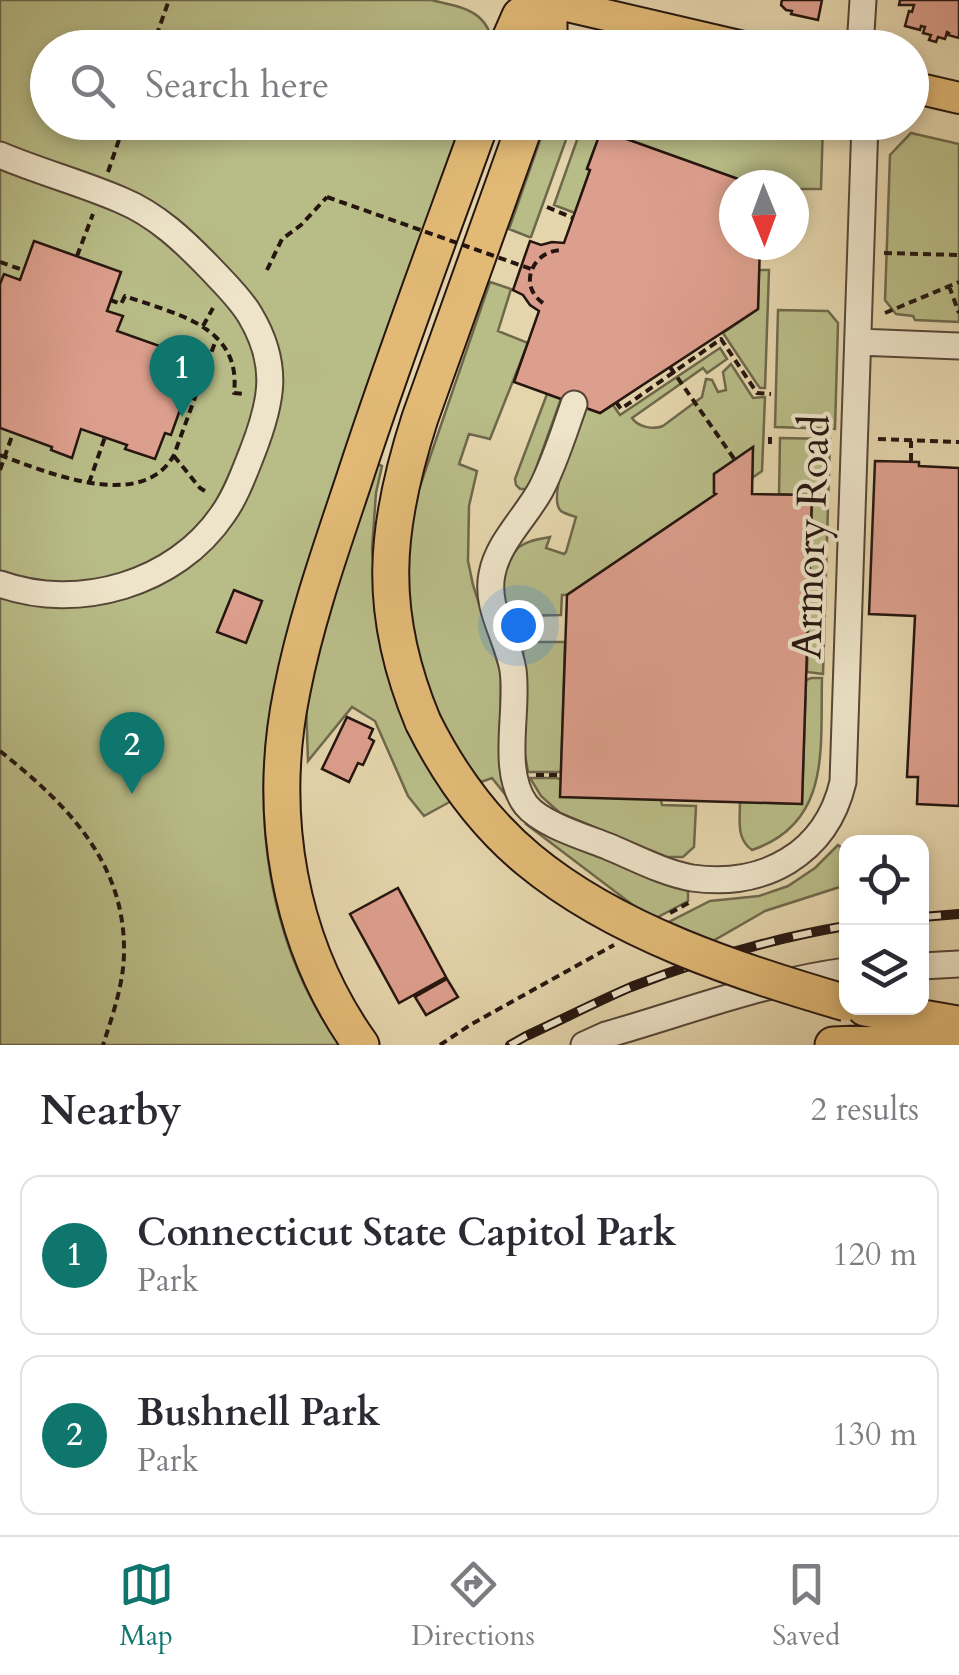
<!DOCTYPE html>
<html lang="en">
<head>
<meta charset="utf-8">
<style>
	:root { --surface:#fff; --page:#f2f2f3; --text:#2b2b33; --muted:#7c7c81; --line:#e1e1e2; --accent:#0f766e }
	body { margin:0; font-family:Cardo,serif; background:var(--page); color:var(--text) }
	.controls { position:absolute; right:30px; bottom:30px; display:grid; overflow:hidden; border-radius:20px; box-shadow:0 5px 15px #0003 }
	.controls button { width:90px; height:90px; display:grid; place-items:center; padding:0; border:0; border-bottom:2px solid var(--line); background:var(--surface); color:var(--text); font:50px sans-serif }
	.compass { position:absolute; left:719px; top:170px; width:90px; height:90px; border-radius:50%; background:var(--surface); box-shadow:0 5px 15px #0003; rotate:179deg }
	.you { position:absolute; left:518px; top:625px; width:35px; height:35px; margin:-25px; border:8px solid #fff; border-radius:50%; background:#1a73e8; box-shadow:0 0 0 15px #1a73e833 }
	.badge { display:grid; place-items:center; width:65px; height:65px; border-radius:50%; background:var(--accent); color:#fff; font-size:32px; font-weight:700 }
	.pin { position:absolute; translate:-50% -82px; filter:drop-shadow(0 2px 5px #0008) }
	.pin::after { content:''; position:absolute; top:52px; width:35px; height:30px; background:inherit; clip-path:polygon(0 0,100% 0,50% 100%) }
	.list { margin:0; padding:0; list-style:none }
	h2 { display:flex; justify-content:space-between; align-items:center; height:130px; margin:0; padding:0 40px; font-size:42px }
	h2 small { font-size:32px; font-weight:400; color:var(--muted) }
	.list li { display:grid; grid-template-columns:65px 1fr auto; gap:30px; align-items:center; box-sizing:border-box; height:160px; margin:0 20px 20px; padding:0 20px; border:2px solid var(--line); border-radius:20px }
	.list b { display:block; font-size:38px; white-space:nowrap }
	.list p { margin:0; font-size:32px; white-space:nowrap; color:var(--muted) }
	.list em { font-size:32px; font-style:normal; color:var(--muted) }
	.icon { flex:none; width:55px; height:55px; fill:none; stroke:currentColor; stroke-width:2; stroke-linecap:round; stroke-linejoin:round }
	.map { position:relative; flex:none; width:959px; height:1045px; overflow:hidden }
	.search { position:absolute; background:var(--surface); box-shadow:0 5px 15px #0003; left:30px; right:30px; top:30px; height:110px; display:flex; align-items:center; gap:25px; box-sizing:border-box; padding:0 35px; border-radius:55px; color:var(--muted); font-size:38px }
	.sheet { height:490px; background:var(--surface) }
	nav { display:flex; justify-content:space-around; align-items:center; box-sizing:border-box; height:140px; border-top:2px solid var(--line); background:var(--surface); font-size:28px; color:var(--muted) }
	nav a { display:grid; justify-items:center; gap:5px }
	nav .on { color:var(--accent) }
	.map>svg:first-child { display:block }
</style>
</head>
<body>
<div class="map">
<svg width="959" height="1045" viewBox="0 0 959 1045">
	<rect width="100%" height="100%" fill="#e5d5ac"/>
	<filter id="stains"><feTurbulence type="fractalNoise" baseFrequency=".002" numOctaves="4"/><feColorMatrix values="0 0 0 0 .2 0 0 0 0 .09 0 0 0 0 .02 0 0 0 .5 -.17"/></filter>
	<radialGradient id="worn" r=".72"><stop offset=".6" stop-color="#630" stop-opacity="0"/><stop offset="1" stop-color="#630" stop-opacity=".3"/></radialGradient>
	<path fill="#b8bc87" stroke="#6e684b" stroke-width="2.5" d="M0 0H431C461 7 489 10 493 47L48 48V122L468 123 271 723C268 741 265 759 264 777 261 871 284 969 340 1045H0Z
		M546 123H572L531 237H529L509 229Z
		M583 123H823L821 189H794V185H755L603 134 599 137 587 168 590 170 575 213 554 205Z
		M911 133 959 144V322L915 320 913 316 896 314 885 300 890 155Z
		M759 270H769L765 388H760L757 384 723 333 758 309Z
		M490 282 511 289 498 331 528 343 490 439 469 434 459 464 477 471 469 506 468 561 473 585 501 673 500 747 510 793 508 798 492 778 481 782C415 701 392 593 418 492Z
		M778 310 828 311 838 323 835 429 775 427Z
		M720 348 727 359 707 373 703 368 632 418C638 427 653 430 663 426L702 397 706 379 712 380 718 392 726 390 723 372 731 364 753 398 765 397 762 471 752 478 753 448 714 474V493L716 494 567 595H562L561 615C547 615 525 618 512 612 492 603 506 559 519 547 528 540 540 539 550 537L546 548 564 554 566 552 576 517C573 516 563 513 561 511 546 498 577 425 583 407L600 413 613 405 620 415Z
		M547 394 561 399 530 485 525 489H520L516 485 515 479Z
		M780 438 830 439 823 674 807 672 812 496 779 494Z
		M375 463 382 466 376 493 372 549 376 593 455 799 424 816 408 796 375 721 352 707 308 761 306 705 319 647Z
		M534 642H565L561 772H528L524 749 526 682 523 651Z
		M811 678H822C820 747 832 823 752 850 736 839 740 820 740 802L802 804 806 680Z
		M530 778H556L661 800 662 805 696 806 694 847 683 857H667L560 813 541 796Z
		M528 821 568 844 688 891V901L656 918 642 912 526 824Z
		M838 845 846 851V885L765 911 711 942 667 923 710 901 759 896 788 886 815 868Z"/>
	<path fill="#dd9f8d" stroke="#25150f" stroke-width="2.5" d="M782 0H822L818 20 791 14 792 11 786 10 781 5Z
		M900 0H959V38L948 35 949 33 947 32 945 39 938 37 936 42 929 40 931 35 923 33 925 27 921 26 920 30 905 26 909 11 912 12 914 5H899Z
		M607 132 755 185H734V245H760L758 309 600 413 514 382 539 311 530 305 523 295 513 290 530 241 541 245 552 242 564 243 590 170 587 169 599 136 602 137 603 134 606 135Z
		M34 241 121 272 107 311 123 316 117 331 162 347 164 343 193 354 184 380 190 382 171 435 165 433 155 459 125 449 127 445 81 429 72 458 51 450 52 447 0 428V284L4 274 20 280Z
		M753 447 752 494 812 495 802 804 560 797 567 595 716 494 714 493V474Z
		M875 461 919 462V466L959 468V806L917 804 918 777H907L915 616 869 614Z
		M234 590 262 601 246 643 217 632Z
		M347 717 373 729 369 738 374 741 363 765 358 763 349 782 322 769Z
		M398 888 446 977 399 1003 350 914Z
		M447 979 458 997 426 1015 415 997Z"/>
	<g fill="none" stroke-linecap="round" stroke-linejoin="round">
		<g stroke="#554536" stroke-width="29">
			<path id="minor" d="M860 48 863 0
				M0 155C40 172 82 183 121 200 157 215 184 241 211 269 224 283 240 298 250 315 280 365 272 402 252 453 244 473 236 496 223 514 176 584 78 612 0 584
				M858 342 959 346
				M574 404C564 432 555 462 541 489 526 517 498 542 492 574 485 608 508 638 513 670 519 710 500 771 526 805 541 824 584 837 607 846 634 857 663 873 692 878 764 888 826 854 843 782L865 122
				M922 966 959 964
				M584 1045 606 1035C686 1012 764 982 846 971"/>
		</g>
		<g stroke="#25150f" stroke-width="34">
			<path id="major" d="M541 0 748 48
				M912 87 959 98"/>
		</g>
		<g stroke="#25150f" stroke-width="39">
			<path id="highway" d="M540 0 549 22V48
				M506 48 520 16 539 0
				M423 722C377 612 384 529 420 418L526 122
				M865 1008 958 1024
				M361 1045C288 943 267 813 292 691 306 619 331 549 354 480 393 360 438 241 481 122
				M833 1045 908 1042 959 1043"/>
		</g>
		<path stroke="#25150f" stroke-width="4" stroke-dasharray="8 5" stroke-linecap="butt" d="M152 48 169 0
			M108 172 125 122
			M547 207 573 218
			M884 253 959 255
			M77 256 93 214
			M0 262 23 270
			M267 270 282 239 301 225 327 197
			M949 286 959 313
			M110 300 121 304 125 296C174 314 242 325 234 393L246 394
			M543 303C517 285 533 250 562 250
			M885 313 959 282
			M203 326 213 308
			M616 402 621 409 721 339 757 393 771 394
			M878 439 959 442
			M770 444V437
			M0 455C46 472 142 513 174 455L217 337
			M174 456 200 488 208 493
			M911 461V441
			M0 470 13 433
			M89 483 105 437
			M0 751C64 802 123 859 124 947 125 980 113 1014 103 1045
			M536 775H561
			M670 913 692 901
			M440 1045 470 1025 614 945"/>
		<use href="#minor" stroke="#eee4c9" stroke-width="25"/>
		<use href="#major" stroke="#e2ba76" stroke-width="30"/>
		<use href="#highway" stroke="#e2ba76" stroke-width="35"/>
		<g stroke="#25150f" stroke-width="10">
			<path id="rail" d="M922 917 959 914
				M510 1045 526 1036C561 1020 596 1002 631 987 700 960 774 938 846 926"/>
		</g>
		<use href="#rail" stroke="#eee4c9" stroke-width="6" stroke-dasharray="19" stroke-linecap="butt"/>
		<g stroke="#25150f" stroke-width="39" stroke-linecap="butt">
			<path id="highway-bridge" d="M423 722C449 774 484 823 529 860 616 932 739 972 846 1003"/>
		</g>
		<path stroke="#25150f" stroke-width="4" stroke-dasharray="8 5" stroke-linecap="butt" d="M327 197 531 269
			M670 367 735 460"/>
		<use href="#highway-bridge" stroke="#e2ba76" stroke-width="35"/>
	</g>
	<g text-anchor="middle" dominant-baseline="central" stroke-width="8" stroke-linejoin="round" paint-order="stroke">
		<g font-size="42" fill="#25150f" stroke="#eee4c9">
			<text transform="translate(811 537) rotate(-88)">Armory Road</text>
		</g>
	</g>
	<rect width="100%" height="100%" filter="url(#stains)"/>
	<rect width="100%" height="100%" fill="url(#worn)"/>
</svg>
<div class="controls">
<button><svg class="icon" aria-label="locate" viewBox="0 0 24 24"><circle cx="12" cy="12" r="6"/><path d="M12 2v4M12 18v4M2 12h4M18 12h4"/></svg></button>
<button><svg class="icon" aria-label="layers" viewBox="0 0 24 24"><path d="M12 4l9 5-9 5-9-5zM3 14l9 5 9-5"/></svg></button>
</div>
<svg class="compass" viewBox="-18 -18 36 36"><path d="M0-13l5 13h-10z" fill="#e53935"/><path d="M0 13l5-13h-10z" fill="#7c7c81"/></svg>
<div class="you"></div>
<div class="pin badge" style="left:182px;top:417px">1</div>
<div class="pin badge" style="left:132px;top:794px">2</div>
<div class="search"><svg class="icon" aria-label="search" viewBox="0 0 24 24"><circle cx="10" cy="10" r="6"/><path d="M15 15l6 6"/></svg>Search here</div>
</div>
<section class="sheet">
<h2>Nearby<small>2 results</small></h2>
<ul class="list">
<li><span class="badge">1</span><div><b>Connecticut State Capitol Park</b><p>Park</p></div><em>120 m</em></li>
<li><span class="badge">2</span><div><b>Bushnell Park</b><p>Park</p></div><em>130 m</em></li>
</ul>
</section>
<nav>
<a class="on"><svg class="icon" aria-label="map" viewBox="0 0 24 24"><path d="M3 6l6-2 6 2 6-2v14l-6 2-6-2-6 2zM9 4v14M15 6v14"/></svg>Map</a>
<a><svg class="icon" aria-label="directions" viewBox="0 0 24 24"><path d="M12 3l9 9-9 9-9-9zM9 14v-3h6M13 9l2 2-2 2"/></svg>Directions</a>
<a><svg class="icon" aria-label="saved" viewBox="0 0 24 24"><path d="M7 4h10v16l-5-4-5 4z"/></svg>Saved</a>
</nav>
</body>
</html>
